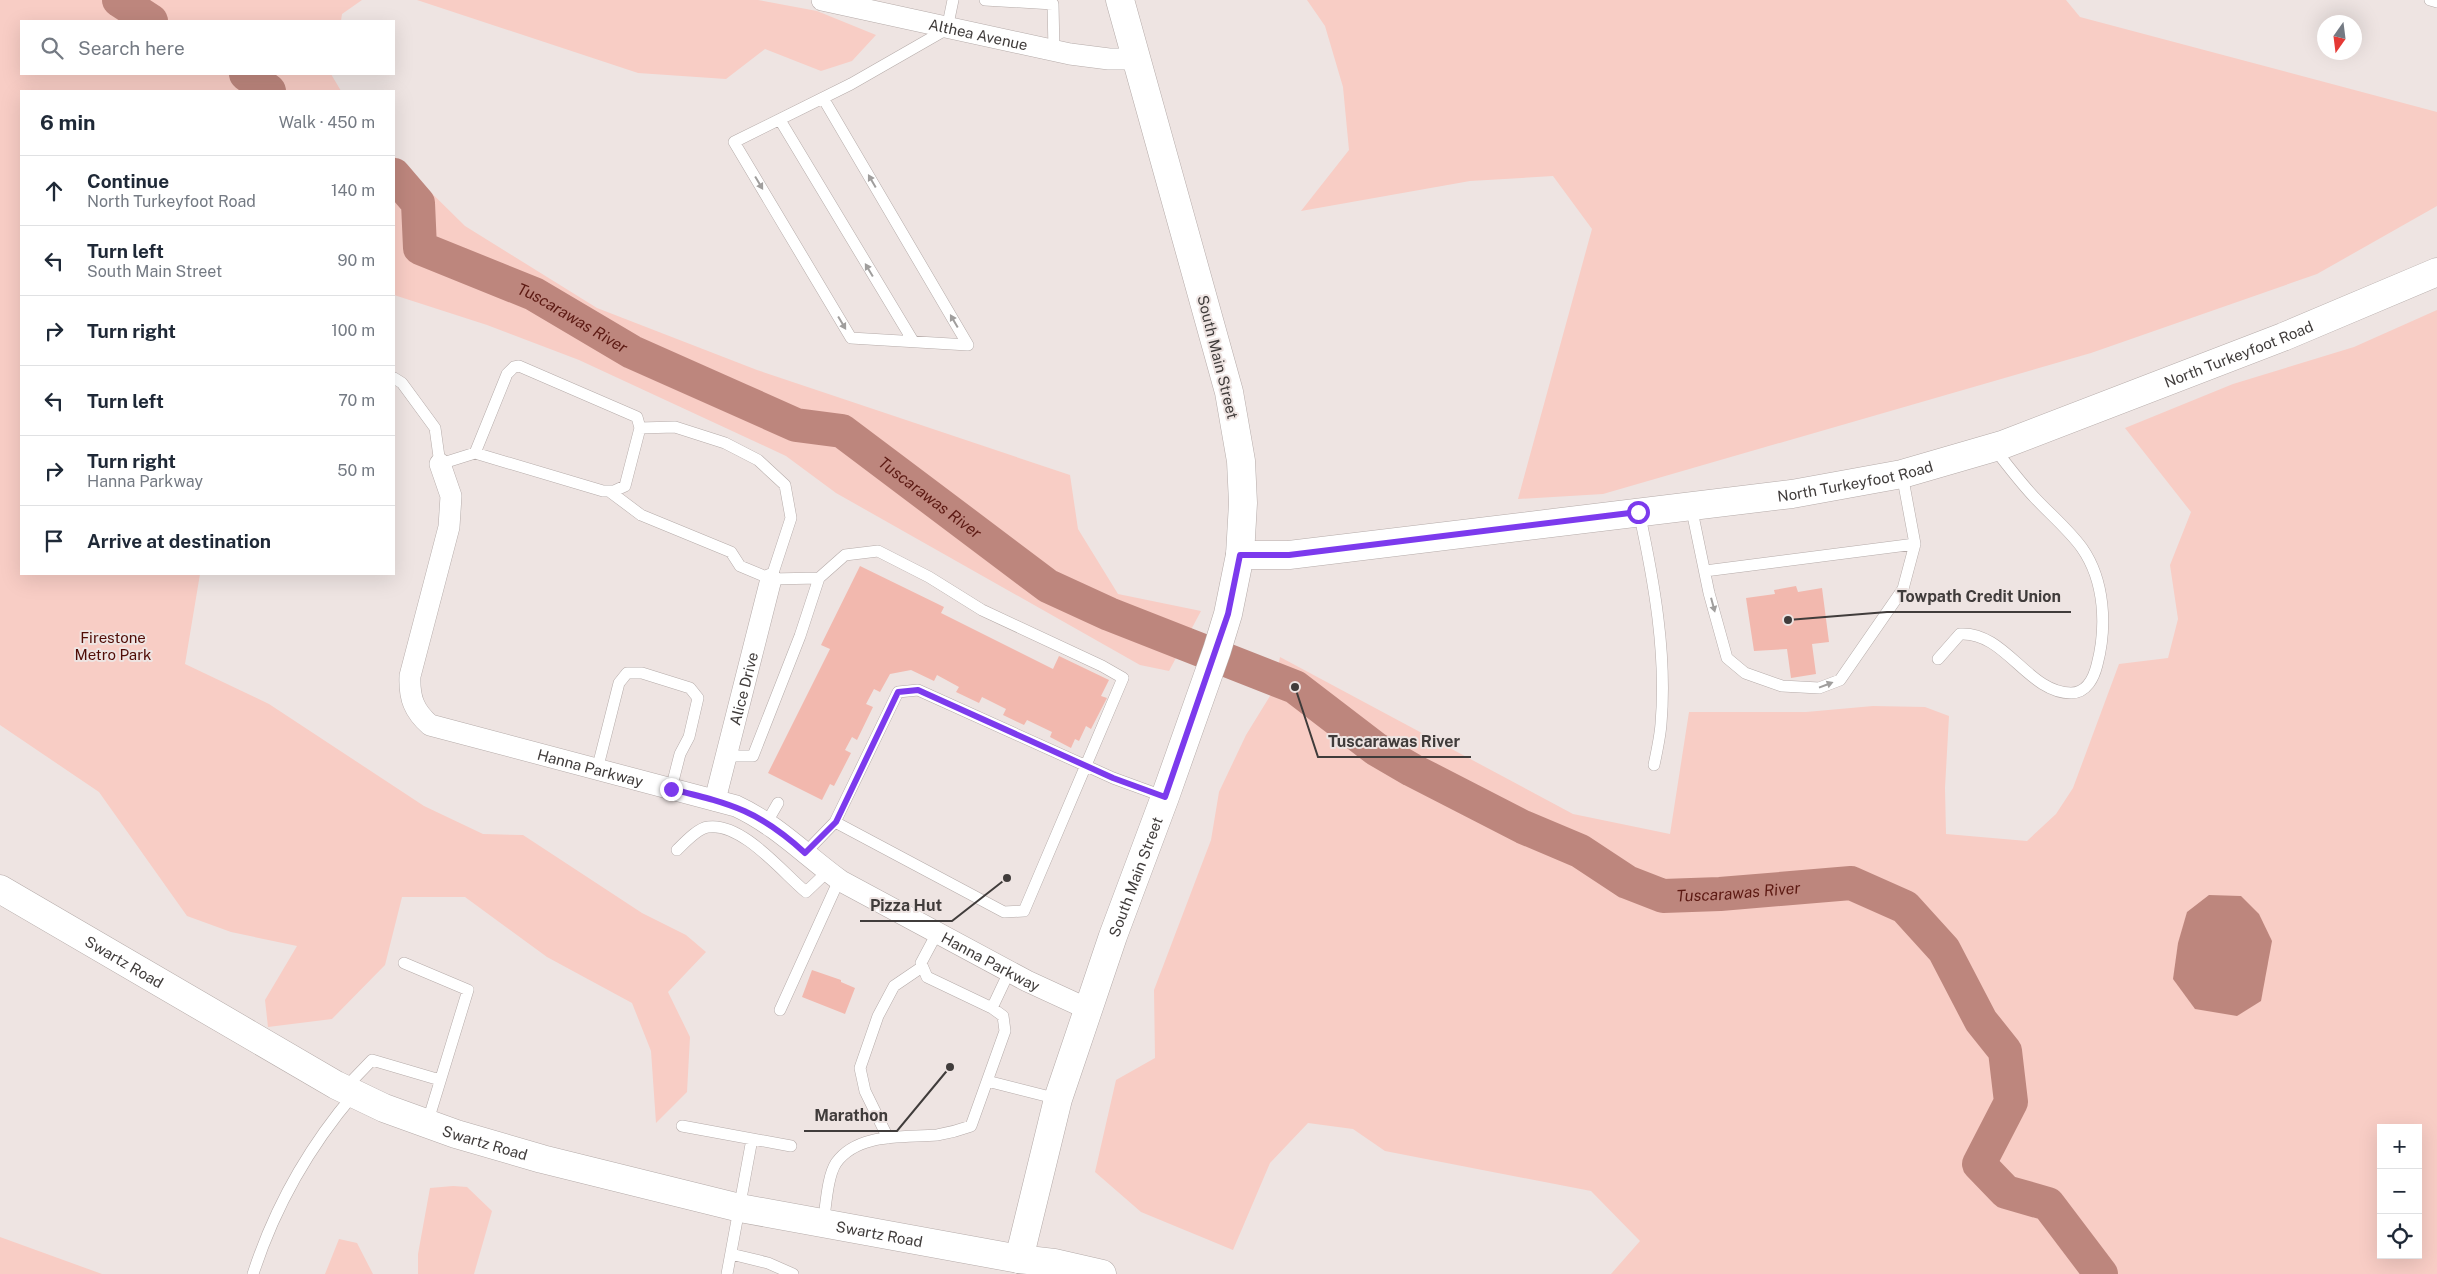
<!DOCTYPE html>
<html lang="en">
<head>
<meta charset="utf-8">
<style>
	:root { --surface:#fff; --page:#f6f6f7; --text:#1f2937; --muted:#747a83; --line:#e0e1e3 }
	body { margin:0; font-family:"Public Sans",sans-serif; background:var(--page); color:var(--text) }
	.controls { position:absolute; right:15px; bottom:15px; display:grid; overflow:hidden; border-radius:0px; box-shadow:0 5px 20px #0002 }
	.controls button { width:45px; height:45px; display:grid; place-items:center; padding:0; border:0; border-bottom:1px solid var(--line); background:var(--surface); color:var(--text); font:25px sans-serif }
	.compass { position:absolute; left:2317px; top:15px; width:45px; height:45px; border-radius:50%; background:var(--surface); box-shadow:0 5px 20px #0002; rotate:194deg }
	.stop { position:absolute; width:15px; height:15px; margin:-11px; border:4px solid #7c3aed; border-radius:50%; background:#fff }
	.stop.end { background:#7c3aed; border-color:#fff; box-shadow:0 1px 5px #0008 }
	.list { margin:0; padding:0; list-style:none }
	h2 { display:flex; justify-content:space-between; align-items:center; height:65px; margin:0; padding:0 20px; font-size:21px }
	h2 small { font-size:16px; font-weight:400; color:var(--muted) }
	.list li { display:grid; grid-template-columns:32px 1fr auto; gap:15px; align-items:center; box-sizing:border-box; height:70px; padding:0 20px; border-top:1px solid var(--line) }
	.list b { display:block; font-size:19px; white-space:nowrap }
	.list p { margin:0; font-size:16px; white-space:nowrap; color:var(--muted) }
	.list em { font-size:16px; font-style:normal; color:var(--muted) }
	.icon { flex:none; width:28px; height:28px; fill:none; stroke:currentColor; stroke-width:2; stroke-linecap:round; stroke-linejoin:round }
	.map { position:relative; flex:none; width:2437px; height:1274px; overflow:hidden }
	.search { position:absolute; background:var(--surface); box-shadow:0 5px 20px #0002; left:20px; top:20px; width:375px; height:55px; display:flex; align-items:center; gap:12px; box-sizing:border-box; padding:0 18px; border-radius:0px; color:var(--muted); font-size:19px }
	.panel { position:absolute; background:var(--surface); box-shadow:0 5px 20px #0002; left:20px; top:90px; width:375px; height:485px; border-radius:0px }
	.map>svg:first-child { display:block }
</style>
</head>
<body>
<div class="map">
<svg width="2437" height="1274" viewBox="0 0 2437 1274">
	<rect width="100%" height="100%" fill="#eee4e2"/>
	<path fill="#f8cdc5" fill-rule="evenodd" d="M0 0H362L342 14 341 21H21V74H331L341 91H21V574H200L185 664 269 704 424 806 483 834 523 835 642 913 686 935 706 952 668 992 690 1037 687 1092 656 1123 651 1051 632 1003 547 957 465 897H402L385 965 332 1019 268 1027 265 1000 297 946 231 932 187 916 99 792 0 725Z
		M417 0H758L817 11 876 35 852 61 821 71 765 49 726 79 638 73Z
		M1307 0H2066L2080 17 2437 112V206L2317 274 2091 353 1603 494 1518 499 1592 229 1553 176 1470 181 1301 211 1349 150 1343 87 1325 26Z
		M394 156 465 226 597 308 757 370 1070 475 1078 529 1118 594 1201 611 1169 671 1140 665 836 493 786 456 579 360 487 325 394 295Z
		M2437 310V1274H1611L1640 1241 1591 1191 1385 1151 1353 1129 1308 1123 1270 1163 1233 1250 1141 1212 1095 1172 1116 1080 1155 1058 1154 990 1211 840 1219 792 1246 735 1273 691 1280 657 1573 814 1670 834 1689 712H1806L1873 706 1925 707 1949 716 1945 788 1946 834 2027 841 2056 814 2073 788 2119 664 2168 658 2178 619 2170 565 2191 512 2125 428 2233 384 2354 347ZM2381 1128H2418V1255H2381Z
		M453 1186 467 1187 492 1211 474 1274H418V1254L430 1188Z
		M0 1237 102 1274H0Z
		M339 1239 357 1243 373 1274H325Z"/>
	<path fill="#bd867d" d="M2209 895 2241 896 2259 914 2272 941 2261 1001 2237 1016 2195 1009 2173 979 2178 943 2187 912Z"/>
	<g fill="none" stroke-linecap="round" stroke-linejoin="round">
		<g stroke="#bd867d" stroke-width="34">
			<path d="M119 0 151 21"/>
			<path d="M246 74 269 91"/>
			<path id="s1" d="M394 175 418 203 420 248 534 294 632 352 740 400 796 425 842 431 1048 586 1109 614 1295 687 1376 749 1412 770 1523 827 1580 851 1627 882 1663 896 1720 894 1851 883 1905 907 1944 950 1981 1021 2005 1051 2011 1102 1979 1164 2006 1192 2048 1204 2101 1274"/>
		</g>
	</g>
	<path fill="#f2b8ae" d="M860 566 944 607 941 613 1053 669 1059 656 1109 680 1101 696 1107 698 1091 729 1086 726 1079 741 1075 739 1071 748 1050 737 1052 732 1027 720 1024 725 1003 715 1006 709 982 697 979 703 956 692 959 687 937 675 934 681 911 670 890 674 880 692 874 689 866 704 873 707 857 740 852 737 845 750 851 753 834 786 830 784 822 800 768 773 830 649 821 645Z
		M1796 586 1798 592 1822 588 1829 642 1812 644 1816 674 1791 678 1787 649 1754 651 1746 598 1775 594 1774 590Z
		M812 970 841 980V982L855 988 845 1014 802 997Z"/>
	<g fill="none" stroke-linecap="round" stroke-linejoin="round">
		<g stroke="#b5aba9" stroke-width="12">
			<path id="service" d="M985 0 1053 4 1054 51
				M2430 0 2437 2
				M823 98 968 345 851 338 734 142 851 84 947 29 953 0
				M780 120 913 341
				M394 378 402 383 435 428 440 464 475 453 603 491H614L625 486 640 428 637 417 519 366 514 367 507 374 475 453
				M640 428 675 427 725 443 758 460 785 485 791 518 771 579
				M609 491 641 515 731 552 740 566 771 579 819 578
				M1691 506 1709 593 1727 658 1745 673 1782 686 1819 688 1840 680 1903 589 1915 544 1902 474
				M1639 512C1654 581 1667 654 1661 724 1660 737 1657 751 1654 765
				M1705 571 1915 544
				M1938 659 1960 634C2005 631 2028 693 2071 693 2087 693 2094 677 2097 665 2107 627 2105 581 2082 548 2069 530 2050 514 2035 498 2020 482 2007 465 1994 448
				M727 756H753L800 636 819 578 845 555 878 551 929 577 982 610 1102 666 1123 678 1024 911 1004 912 835 822
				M597 770 619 683 627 673H642L690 688 698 698 689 737 680 754 671 789
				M767 822 778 803
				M677 850C685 842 698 828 708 827 742 822 782 872 806 892L827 872
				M805 853 835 822 898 692 918 690 1113 778 1165 797
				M404 963 468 990 427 1124
				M992 1008 1009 972
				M780 1010 839 880
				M987 1081 1058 1099
				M345 1088 372 1060 440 1080
				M682 1126 791 1146
				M888 1138 865 1091 860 1068 878 1016 894 986 922 967
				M823 1224C826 1207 827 1177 836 1163 858 1132 905 1138 937 1135 949 1133 960 1130 971 1126L1005 1031 1003 1016 992 1008 927 977 921 963 937 933
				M731 1254 768 1263 793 1274
				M253 1274C275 1206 308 1148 354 1094
				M727 1274 752 1139"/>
		</g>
		<g stroke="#b5aba9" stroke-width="22">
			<g id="minor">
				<path id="s2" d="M822 0 1070 54 1109 59H1137"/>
				<path id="s3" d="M440 464 451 496 449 527 410 676C409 698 414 711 430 725L736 806C777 825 805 855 841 881L1027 981 1090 1010"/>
				<path id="s4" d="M715 800 771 579"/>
			</g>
		</g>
		<g stroke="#b5aba9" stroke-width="29">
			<g id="tertiary">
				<path id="s5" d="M1240 555H1289L1792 494 1902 474 2002 445 2283 337 2437 272"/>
				<path id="s6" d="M0 889 336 1085 384 1108 456 1134 542 1159 740 1208 1019 1259"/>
			</g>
		</g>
		<g stroke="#b5aba9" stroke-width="29">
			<g id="secondary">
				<path id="s7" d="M1019 1259 1058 1099 1113 936 1165 797 1217 650 1228 614 1240 555 1243 503 1241 461 1229 392 1120 0"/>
			</g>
		</g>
		<g stroke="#b5aba9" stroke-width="29">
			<path id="motorway" d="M1019 1259 1054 1263 1102 1274"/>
		</g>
		<use href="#service" stroke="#fff" stroke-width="11"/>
		<use href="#minor" stroke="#fff" stroke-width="21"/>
		<use href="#tertiary" stroke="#fff" stroke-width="28"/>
		<use href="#secondary" stroke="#fff" stroke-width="28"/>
		<use href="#motorway" stroke="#fff" stroke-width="28"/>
	</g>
	<defs><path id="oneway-solid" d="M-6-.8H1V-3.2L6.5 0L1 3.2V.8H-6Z" transform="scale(1.25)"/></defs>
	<g fill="#a09e9d">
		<use href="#oneway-solid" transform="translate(872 181) rotate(-120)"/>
		<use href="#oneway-solid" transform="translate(759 183) rotate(59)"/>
		<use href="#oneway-solid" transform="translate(869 270) rotate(-121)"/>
		<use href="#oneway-solid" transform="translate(954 321) rotate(-120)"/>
		<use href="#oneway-solid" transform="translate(842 323) rotate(59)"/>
		<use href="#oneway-solid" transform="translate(1713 605) rotate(75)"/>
		<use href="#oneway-solid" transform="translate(1826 685) rotate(-21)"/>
	</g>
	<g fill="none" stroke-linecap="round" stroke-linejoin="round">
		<path stroke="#7c3aed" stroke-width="6" d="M671 789C731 804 758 810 805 853L836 822 898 692 918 690 1113 778 1165 797 1228 614 1240 555H1289L1638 512"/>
	</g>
	<g text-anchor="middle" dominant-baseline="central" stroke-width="4" stroke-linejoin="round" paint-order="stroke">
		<g font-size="15" fill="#403c3b" stroke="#eee4e2">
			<text stroke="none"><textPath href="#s2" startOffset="160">Althea Avenue</textPath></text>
			<text stroke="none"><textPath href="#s5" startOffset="1025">North Turkeyfoot Road</textPath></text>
			<text transform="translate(1218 357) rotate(76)">South Main Street</text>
			<text stroke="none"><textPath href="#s5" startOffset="620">North Turkeyfoot Road</textPath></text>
			<text stroke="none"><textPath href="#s4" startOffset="115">Alice Drive</textPath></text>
			<text stroke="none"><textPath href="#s3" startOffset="440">Hanna Parkway</textPath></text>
			<text stroke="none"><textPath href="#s7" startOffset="400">South Main Street</textPath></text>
			<text stroke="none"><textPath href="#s6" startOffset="144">Swartz Road</textPath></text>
			<text stroke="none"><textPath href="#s3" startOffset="890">Hanna Parkway</textPath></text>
			<text stroke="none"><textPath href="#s6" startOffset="549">Swartz Road</textPath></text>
			<text stroke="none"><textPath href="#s6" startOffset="954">Swartz Road</textPath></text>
		</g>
		<g font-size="15" fill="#500d07" stroke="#eee4e2">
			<text x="113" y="637">Firestone<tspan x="113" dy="17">Metro Park</tspan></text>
		</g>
		<g font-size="16" font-style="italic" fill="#5c1912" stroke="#eee4e2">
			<text stroke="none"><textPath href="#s1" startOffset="250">Tuscarawas River</textPath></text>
			<text stroke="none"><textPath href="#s1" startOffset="655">Tuscarawas River</textPath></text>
			<text stroke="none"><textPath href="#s1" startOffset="1570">Tuscarawas River</textPath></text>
		</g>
	</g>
	<path fill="none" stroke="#403c3b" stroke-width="2" d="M1788 620L1887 612H2071M1295 687L1318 757H1471M1007 878L952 921H860M950 1067L897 1131H804"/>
	<g fill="#403c3b" stroke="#eee4e2" stroke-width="2">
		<circle cx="1788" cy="620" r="5"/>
		<circle cx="1295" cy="687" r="5"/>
		<circle cx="1007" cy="878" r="5"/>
		<circle cx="950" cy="1067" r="5"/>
	</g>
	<g font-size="16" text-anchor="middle" font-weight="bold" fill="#403c3b" stroke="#eee4e2" stroke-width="4" stroke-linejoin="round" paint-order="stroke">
		<text x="1979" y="602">Towpath Credit Union</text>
		<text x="1394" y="747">Tuscarawas River</text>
		<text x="906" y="911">Pizza Hut</text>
		<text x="851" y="1121">Marathon</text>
	</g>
</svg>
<div class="controls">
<button>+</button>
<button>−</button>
<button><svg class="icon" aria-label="locate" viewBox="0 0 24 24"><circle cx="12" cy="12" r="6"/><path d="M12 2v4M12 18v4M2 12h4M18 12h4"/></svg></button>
</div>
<svg class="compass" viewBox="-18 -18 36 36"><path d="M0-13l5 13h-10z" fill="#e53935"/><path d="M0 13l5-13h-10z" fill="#747a83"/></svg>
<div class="stop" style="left:1638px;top:512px"></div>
<div class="stop end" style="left:671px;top:789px"></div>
<div class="search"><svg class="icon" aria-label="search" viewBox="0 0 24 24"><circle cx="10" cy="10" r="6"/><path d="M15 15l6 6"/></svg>Search here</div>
<section class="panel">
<h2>6 min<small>Walk · 450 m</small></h2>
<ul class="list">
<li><svg class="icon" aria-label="ahead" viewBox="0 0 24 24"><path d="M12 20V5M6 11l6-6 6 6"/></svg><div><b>Continue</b><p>North Turkeyfoot Road</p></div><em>140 m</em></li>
<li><svg class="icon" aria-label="left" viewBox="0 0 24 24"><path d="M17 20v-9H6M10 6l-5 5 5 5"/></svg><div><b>Turn left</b><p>South Main Street</p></div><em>90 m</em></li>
<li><svg class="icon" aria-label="right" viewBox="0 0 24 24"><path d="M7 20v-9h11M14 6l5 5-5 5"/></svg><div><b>Turn right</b></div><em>100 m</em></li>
<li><svg class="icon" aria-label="left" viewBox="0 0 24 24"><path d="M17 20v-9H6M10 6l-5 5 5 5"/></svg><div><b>Turn left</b></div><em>70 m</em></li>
<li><svg class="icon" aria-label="right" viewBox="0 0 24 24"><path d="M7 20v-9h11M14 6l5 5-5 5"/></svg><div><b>Turn right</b><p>Hanna Parkway</p></div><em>50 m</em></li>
<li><svg class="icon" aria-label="arrive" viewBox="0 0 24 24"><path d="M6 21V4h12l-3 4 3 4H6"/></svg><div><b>Arrive at destination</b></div></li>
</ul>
</section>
</div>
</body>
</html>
